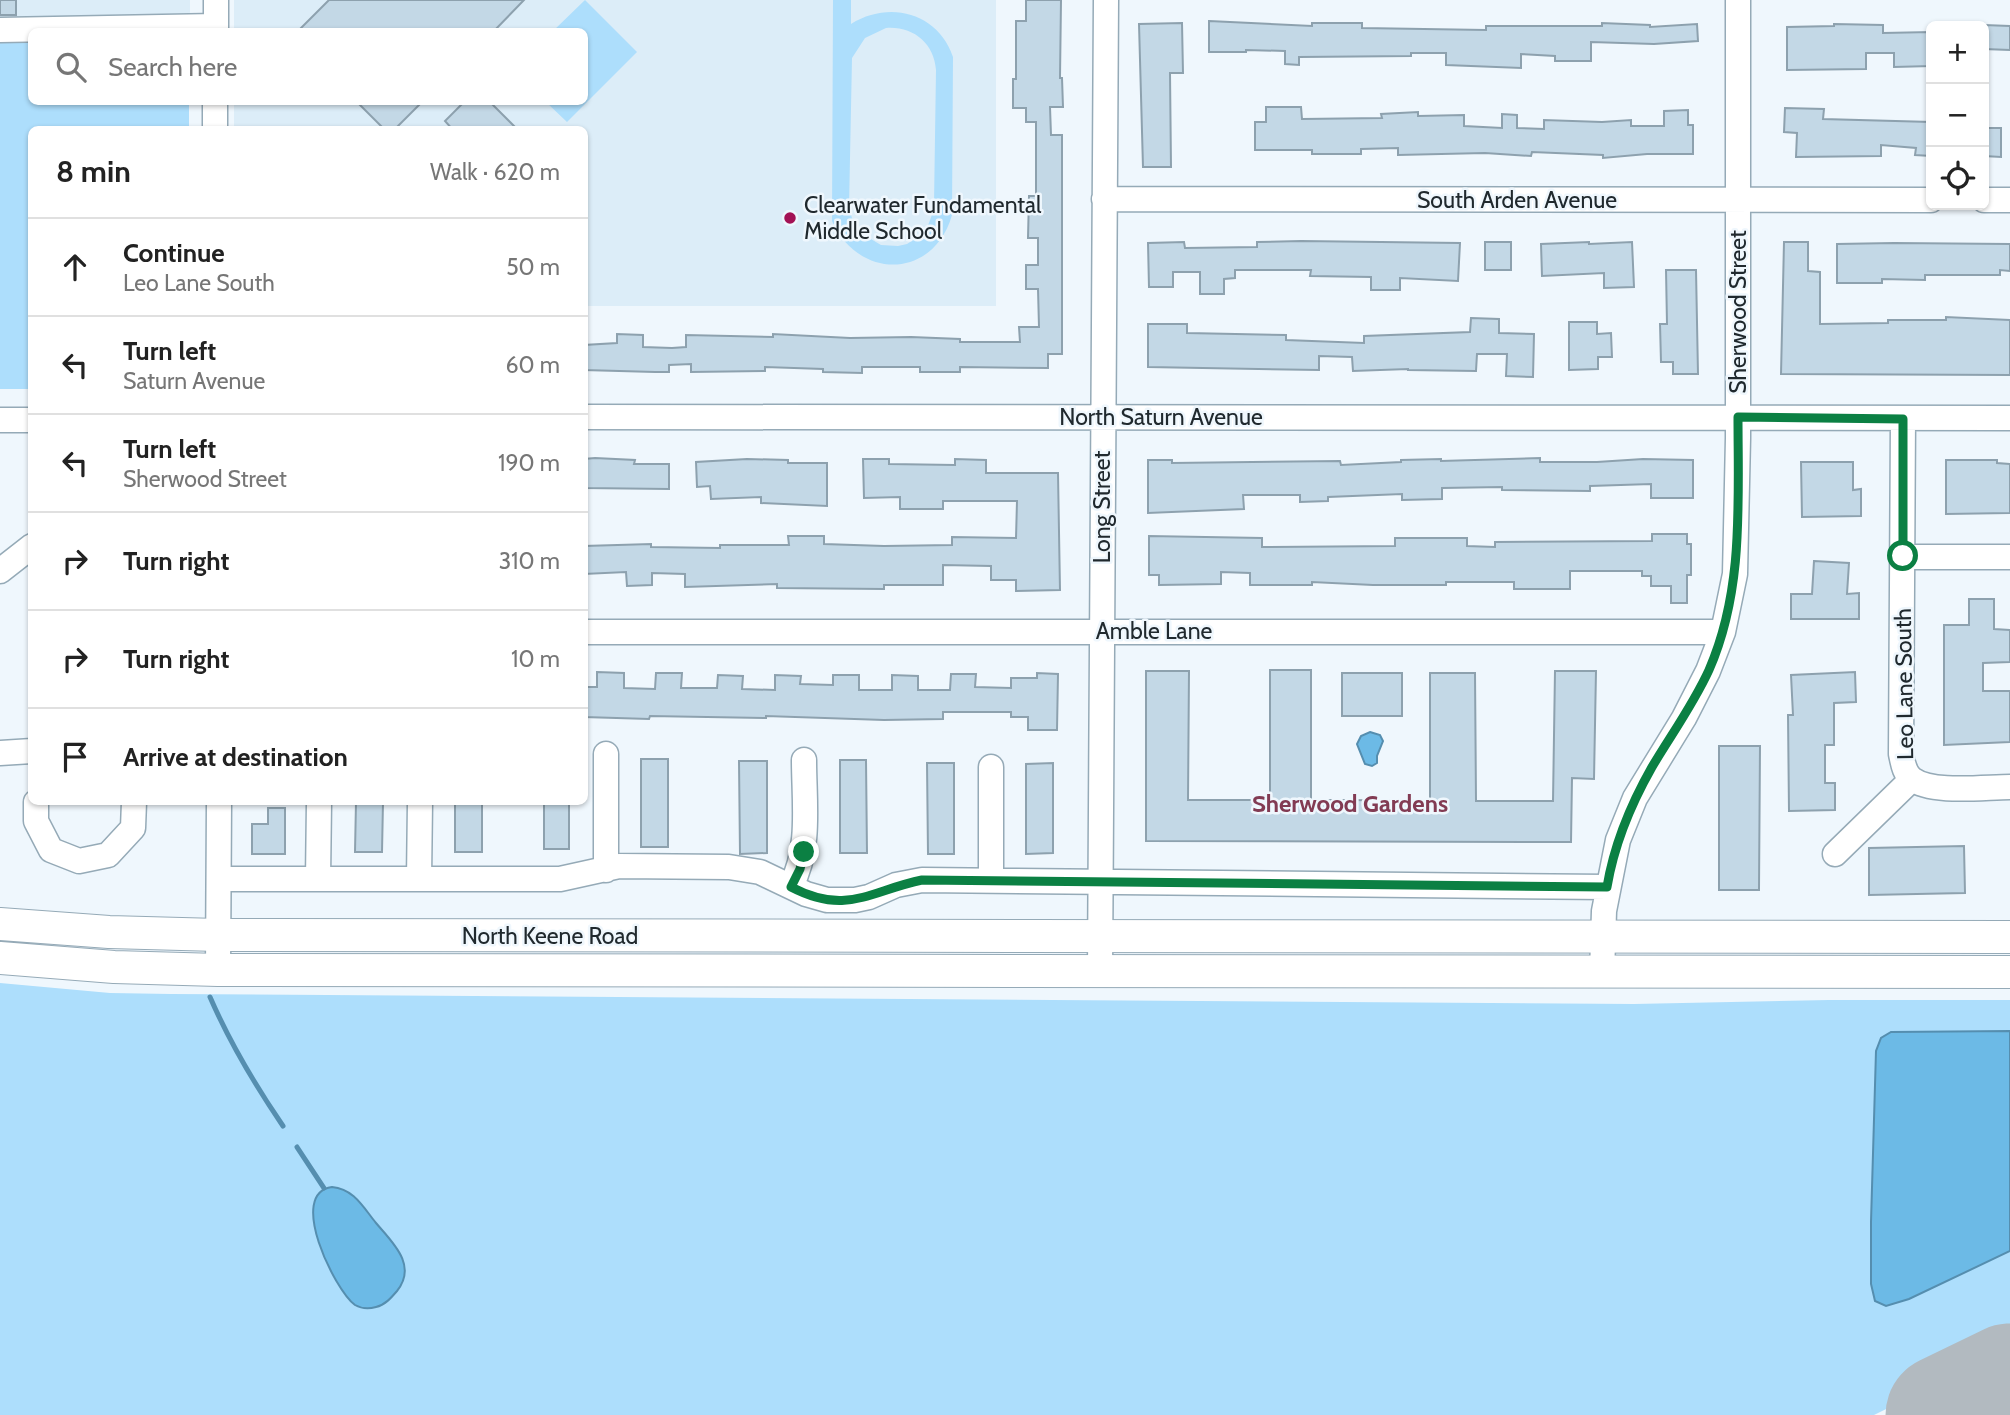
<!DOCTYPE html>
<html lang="en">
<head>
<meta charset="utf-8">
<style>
	:root { --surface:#fff; --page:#f2f2f2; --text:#222; --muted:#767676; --line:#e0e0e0 }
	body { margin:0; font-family:Cabin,sans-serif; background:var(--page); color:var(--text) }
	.controls { position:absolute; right:21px; top:21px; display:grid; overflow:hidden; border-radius:10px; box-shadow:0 2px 5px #0004 }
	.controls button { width:63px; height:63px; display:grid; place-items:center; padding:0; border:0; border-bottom:2px solid var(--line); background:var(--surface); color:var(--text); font:35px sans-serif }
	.stop { position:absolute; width:21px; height:21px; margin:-16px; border:5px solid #0b8043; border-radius:50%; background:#fff }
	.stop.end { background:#0b8043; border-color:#fff; box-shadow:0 2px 7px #0008 }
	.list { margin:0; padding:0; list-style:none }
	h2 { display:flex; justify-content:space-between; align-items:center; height:91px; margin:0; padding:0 28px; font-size:30px }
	h2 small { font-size:23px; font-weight:400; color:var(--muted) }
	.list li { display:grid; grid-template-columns:46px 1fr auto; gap:21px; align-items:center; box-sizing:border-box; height:98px; padding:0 28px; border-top:2px solid var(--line) }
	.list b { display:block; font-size:26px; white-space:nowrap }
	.list p { margin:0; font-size:23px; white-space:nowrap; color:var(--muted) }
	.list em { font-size:23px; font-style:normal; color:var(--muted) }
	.icon { flex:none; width:38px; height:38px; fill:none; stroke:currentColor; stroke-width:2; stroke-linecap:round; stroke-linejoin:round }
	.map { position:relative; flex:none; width:2010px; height:1415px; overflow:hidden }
	.search { position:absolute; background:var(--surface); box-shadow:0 2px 5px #0004; left:28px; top:28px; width:560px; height:77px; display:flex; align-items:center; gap:18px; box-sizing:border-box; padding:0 24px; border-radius:10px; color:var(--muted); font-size:26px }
	.panel { position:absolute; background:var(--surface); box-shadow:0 2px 5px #0004; left:28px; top:126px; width:560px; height:679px; border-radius:10px }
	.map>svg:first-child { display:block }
</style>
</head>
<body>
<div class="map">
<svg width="2010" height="1415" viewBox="0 0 2010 1415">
	<rect width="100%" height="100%" fill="#eff7fd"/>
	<path fill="#dcedf8" d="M0 0H190V31L32 32 31 42 0 43Z
		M234 0H996V306H585L584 130H234V102H584V32L234 31Z"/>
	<path fill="#addefc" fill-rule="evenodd" d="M585 0 637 52 567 122 546 102H584V32L553 31Z
		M833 0H851V24C890 0 938 13 953 57L952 215C934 279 859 281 832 221ZM886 28C913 26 934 43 936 70L934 204 933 212 927 228 921 235 907 244 898 246 881 245 859 232 854 225 849 208 852 58 865 38Z
		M31 42 32 102H189V129L32 130 31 389H0V43Z
		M0 983 110 993 171 994 1634 1004 1829 1000H2010V1031L1891 1032 1871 1222 1909 1299 2010 1251V1348L1874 1415H0Z"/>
	<path fill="#6cbae6" stroke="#558eaf" stroke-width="2" d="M1370 732 1380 735 1383 741 1377 756V763L1372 766 1365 764 1357 744 1361 736Z
		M2010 1031V1251L1909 1299 1886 1306 1875 1301 1871 1284V1222L1876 1051 1881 1038 1891 1032Z
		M332 1187C354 1189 363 1207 376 1223 392 1242 418 1265 397 1291 391 1298 385 1305 376 1307 369 1309 362 1309 355 1305 334 1289 287 1193 332 1187Z"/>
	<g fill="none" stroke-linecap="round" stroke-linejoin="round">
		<path stroke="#558eaf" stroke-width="5" d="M210 997C230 1043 255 1085 283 1126
			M297 1147 324 1188"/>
		<path stroke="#b2bac0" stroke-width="121" d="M1946 1415 2010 1384"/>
	</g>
	<path fill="#c3d8e6" stroke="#8da1ae" stroke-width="2" d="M0 0H16V15H0Z
		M329 0H524L493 32H297Z
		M1026 0H1061L1060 78H1062L1063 107H1050L1051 135H1062V354H1048V368L960 367V372H920V367H862V373L823 372V369L765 367V371L691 372V364L669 365V372H655L584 370V345L617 343V334L643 335V347L672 348 686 347V335L773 337V334L850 338 911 337 960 339V342H1020L1019 327H1039L1038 289H1026V265H1038V238H1028L1029 196H1036V122H1026V108H1013V79H1016V21H1026Z
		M1209 21 1312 26V23H1362V28L1486 30V26H1602V23L1650 25V27L1697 24 1698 41 1654 44 1591 42V61H1555V56L1521 54V68L1446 65V53H1411V56L1299 57V65L1285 64V51L1246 50V52H1209Z
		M1182 23 1183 73H1170L1171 167H1143L1139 24Z
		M1834 24 1883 25V33L1931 32V66L1894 67V53H1866V69L1787 70V27L1834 26Z
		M1984 25 2010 26V50L1984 49Z
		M357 102H422L394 130H385Z
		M464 102H490L518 130H453L445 121Z
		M1266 107H1301L1302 119 1382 118 1381 114 1418 112V116L1464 115V126L1502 128V114L1517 115V128L1544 129V120L1602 122 1631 120V126H1664V111L1688 110V125H1693V154H1647L1603 158V155L1532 152 1531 156 1485 153 1398 155V148L1361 149V154H1312V150H1255V122H1266Z
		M1785 108 1824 109 1823 119 1931 122V156L1915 155 1916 148 1881 145V156L1796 157 1797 133 1784 132Z
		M1984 128H2001V157L1984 156Z
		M1301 241 1460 243 1458 281 1400 278V290H1371V277L1310 276 1311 270H1235V278L1224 279V294H1200V272H1173V287H1149L1148 243 1184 242 1185 248 1257 247V242Z
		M1485 242H1511V270H1485Z
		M1589 242V244L1632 242 1634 287 1604 288V273L1542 276 1541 244Z
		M1784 242H1808V271L1820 272V324L1888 323V320H1946V317L2010 320V375L1781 374Z
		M1894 243 2010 244V271L2000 270V275H1925V280L1882 279V283H1837V244Z
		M1666 270H1696L1698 374H1673V362H1661L1660 324H1667Z
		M1471 318 1499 319V333L1534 334 1533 377 1506 376 1507 354H1477L1476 371 1408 370V369L1353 371 1352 357 1319 356V370L1148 367V324H1187V333L1286 335V340L1364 343V336L1470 332Z
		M1569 322H1597V334L1611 333 1612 357H1598V369L1569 370Z
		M595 458 635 460 634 464H669V489L584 488V459Z
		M1540 458V462H1597L1643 459 1693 460V498H1651V484L1590 486V491L1502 490V487L1442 488V499L1402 500V494L1328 497V501L1300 502V495H1243L1244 509 1148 513V460H1172V463L1340 461 1341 465 1401 462V460L1441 459V461Z
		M747 459 788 460V463H827V506L761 503V497L711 499 710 486 697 487 696 462Z
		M863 459H889V464L955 465V459L986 460V473H1058L1060 590 1016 591V580H991V566L943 565V585H884V589L777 588V584L685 587V574L652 573V585L627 586 626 572 584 574V546L651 544V547L720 548V545H789L788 536H824V544L884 546 952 545V537L1016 538 1017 501H943V509H900V497L864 498Z
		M1946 460H1997V463L2010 464V513L1946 514Z
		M1801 462H1853V490L1861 489V516L1802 517Z
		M1652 534H1687V544H1691V575H1687V603H1671V586H1651V576H1642V571H1570V589H1514V582H1446V585H1373L1312 582V585H1250V573L1221 572V584L1159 585V575H1149V536L1262 538V547L1395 546V538H1467V546L1495 547V542L1652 541Z
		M1814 561 1849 563 1847 594 1859 593V619H1791V594H1812Z
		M1969 599H1994V629L2010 630V662L1983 663V691H2010V742L1944 745V625H1969Z
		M1270 670H1311V800H1346L1430 801V673H1475L1476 801H1553L1555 671H1596L1594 779 1572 778 1571 842 1146 841V671H1189L1188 800H1270Z
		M597 672 624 673V688L655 689 656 673H682L681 688H717L718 675 743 676 742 689 775 690V675L801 676 800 684 833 685V675H859V690H892V675L918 676V690H950L951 674H976L975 687 1011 688V678H1037V673L1058 674 1057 730H1028V717H1011V712H943V719L884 720 766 716V718L650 716 649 719 584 717V687H597Z
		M1855 672 1856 702 1834 703V745H1825V783H1835V810L1789 811 1788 715H1793L1791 675Z
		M1342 673H1402V716H1342Z
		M1719 746H1760L1759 890H1719Z
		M641 759H668V847H641Z
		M840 760H866L867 853H840Z
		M739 761H767V853L740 854Z
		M927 763H954V854H928Z
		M1053 763V853L1026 854V764Z
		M356 802H383L382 852H355Z
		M455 802H482V852H455Z
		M544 802H569V849H544Z
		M268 808H285V854H252V824H268Z
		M1964 846 1965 893 1869 895V848Z"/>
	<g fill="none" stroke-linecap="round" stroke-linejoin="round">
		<g stroke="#95aab7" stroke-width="27">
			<path id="minor" d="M216 0V32
				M0 30 216 26
				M215 130V102
				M1104 199 1931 200
				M1984 200H2010
				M584 417 2010 418
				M1903 419 1901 754C1903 763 1904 773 1912 779 1932 794 1984 787 2010 787
				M0 420H32
				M1903 557H2010
				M0 571 32 546
				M584 632H1723
				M0 753 32 751
				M991 767V880
				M36 802V821L51 850 79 861 108 855 133 828 134 802
				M1835 854 1912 779
				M606 870V754
				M219 879H560L619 866 729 867 760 872 806 894 827 900H855L869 897 896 885 922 880 1607 887
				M318 879 319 802
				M419 879 420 802
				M791 886C811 848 804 802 804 760
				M218 970 219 802
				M1100 972 1106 0
				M1602 973 1604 911 1618 840 1635 798 1684 718 1708 671 1723 632 1735 574 1738 438V0"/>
		</g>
		<g stroke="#95aab7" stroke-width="34">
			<path id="major" d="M0 924 109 932 218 935 2010 937
				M0 958 114 967 218 970 2010 972"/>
		</g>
		<use href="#minor" stroke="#fff" stroke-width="24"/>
		<use href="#major" stroke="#fff" stroke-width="32"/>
	</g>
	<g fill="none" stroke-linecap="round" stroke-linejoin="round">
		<path stroke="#0b8043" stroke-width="9" d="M804 852 800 869 791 887C847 916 869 891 922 880L1607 887C1614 845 1631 804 1652 767 1671 735 1693 705 1709 670 1744 590 1738 503 1738 417L1903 419V556"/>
	</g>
	<circle fill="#a31255" stroke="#eff7fd" stroke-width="2.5" cx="790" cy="218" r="7"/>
	<g text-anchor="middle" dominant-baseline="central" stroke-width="5" stroke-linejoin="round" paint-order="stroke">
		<g font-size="23" fill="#20292e" stroke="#eff7fd">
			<text x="1517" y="200">South Arden Avenue</text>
			<text transform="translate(1738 312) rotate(-90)">Sherwood Street</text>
			<text x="1161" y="417">North Saturn Avenue</text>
			<text transform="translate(1102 507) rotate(-90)">Long Street</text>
			<text x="1154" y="631">Amble Lane</text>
			<text transform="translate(1904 684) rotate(-91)">Leo Lane South</text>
			<text x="550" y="936">North Keene Road</text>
		</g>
		<g font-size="23" fill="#20292e" stroke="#eff7fd" text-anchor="start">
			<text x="804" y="205">Clearwater Fundamental<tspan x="804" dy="26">Middle School</tspan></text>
		</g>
		<g font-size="24" font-weight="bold" fill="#823b53" stroke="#eff7fd">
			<text x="1350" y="803">Sherwood Gardens</text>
		</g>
	</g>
</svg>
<div class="controls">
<button>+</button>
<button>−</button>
<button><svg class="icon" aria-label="locate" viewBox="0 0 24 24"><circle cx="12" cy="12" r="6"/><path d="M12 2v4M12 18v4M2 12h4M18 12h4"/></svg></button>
</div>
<div class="stop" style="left:1903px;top:556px"></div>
<div class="stop end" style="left:804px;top:852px"></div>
<div class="search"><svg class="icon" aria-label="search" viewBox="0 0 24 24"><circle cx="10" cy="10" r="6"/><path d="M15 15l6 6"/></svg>Search here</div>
<section class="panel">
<h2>8 min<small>Walk · 620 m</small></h2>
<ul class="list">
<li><svg class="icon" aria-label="ahead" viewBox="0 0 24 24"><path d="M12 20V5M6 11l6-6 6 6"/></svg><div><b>Continue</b><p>Leo Lane South</p></div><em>50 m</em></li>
<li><svg class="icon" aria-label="left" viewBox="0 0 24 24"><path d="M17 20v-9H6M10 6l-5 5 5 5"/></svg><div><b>Turn left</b><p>Saturn Avenue</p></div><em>60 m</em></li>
<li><svg class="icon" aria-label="left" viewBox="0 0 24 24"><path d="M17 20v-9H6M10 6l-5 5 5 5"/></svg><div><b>Turn left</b><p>Sherwood Street</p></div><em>190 m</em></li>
<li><svg class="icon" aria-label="right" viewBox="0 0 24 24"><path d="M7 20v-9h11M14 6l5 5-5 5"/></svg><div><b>Turn right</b></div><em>310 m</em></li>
<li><svg class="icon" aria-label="right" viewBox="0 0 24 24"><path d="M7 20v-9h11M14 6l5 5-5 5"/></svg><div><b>Turn right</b></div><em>10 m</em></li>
<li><svg class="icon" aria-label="arrive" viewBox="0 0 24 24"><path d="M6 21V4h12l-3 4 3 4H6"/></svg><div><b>Arrive at destination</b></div></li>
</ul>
</section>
</div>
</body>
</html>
